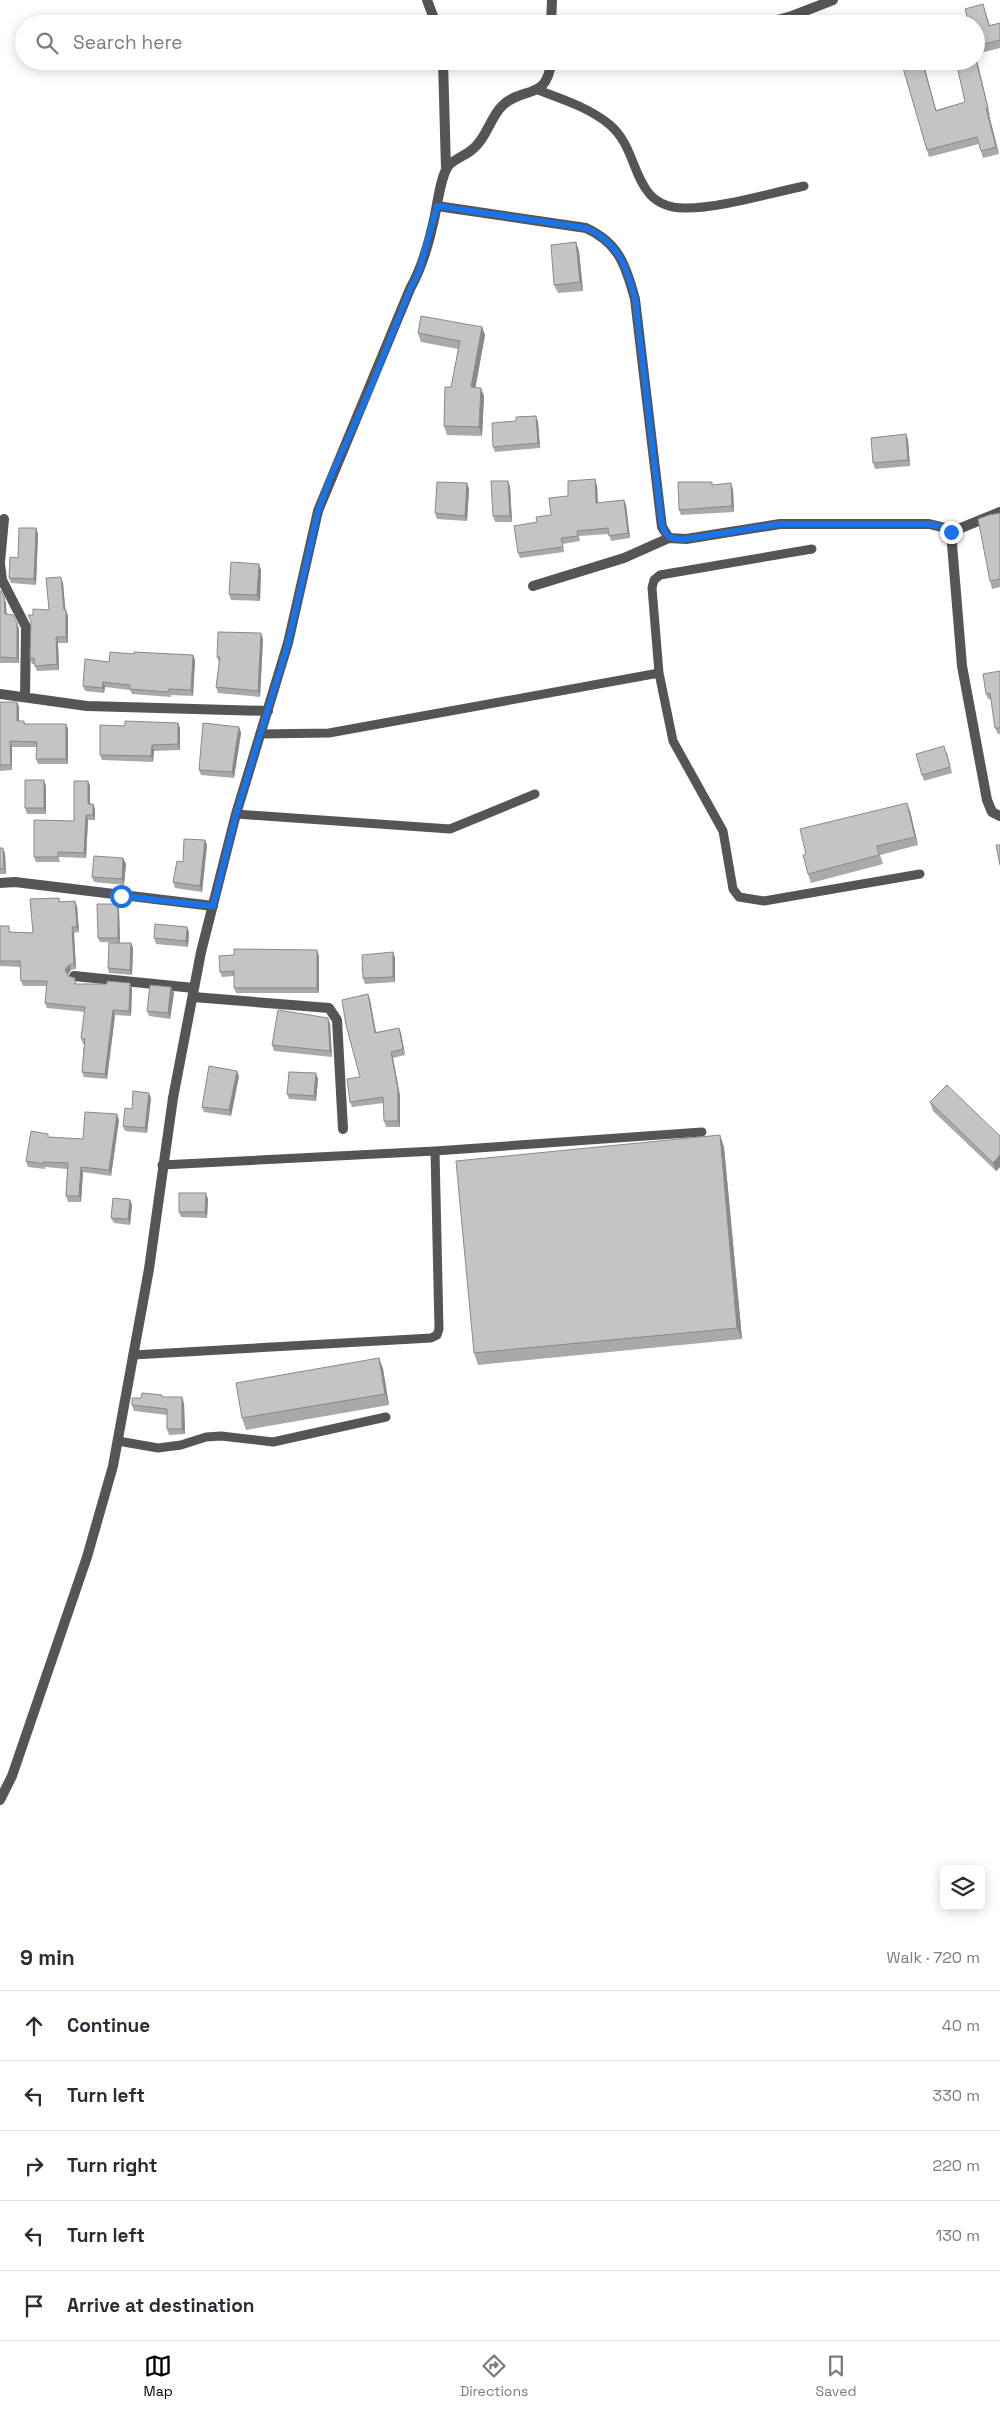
<!DOCTYPE html>
<html lang="en">
<head>
<meta charset="utf-8">
<style>
	:root { --surface:#fff; --page:#f2f2f3; --text:#2b2b33; --muted:#7c7c81; --line:#e1e1e2; --accent:#000 }
	body { margin:0; font-family:"Space Grotesk",sans-serif; background:var(--page); color:var(--text) }
	.controls { position:absolute; right:15px; bottom:15px; display:grid; overflow:hidden; border-radius:8px; box-shadow:0 2px 12px #0003 }
	.controls button { width:45px; height:45px; display:grid; place-items:center; padding:0; border:0; border-bottom:1px solid var(--line); background:var(--surface); color:var(--text); font:25px sans-serif }
	.stop { position:absolute; width:15px; height:15px; margin:-11px; border:4px solid #1a73e8; border-radius:50%; background:#fff }
	.stop.end { background:#1a73e8; border-color:#fff; box-shadow:0 1px 5px #0008 }
	.list { margin:0; padding:0; list-style:none }
	h2 { display:flex; justify-content:space-between; align-items:center; height:65px; margin:0; padding:0 20px; font-size:21px }
	h2 small { font-size:16px; font-weight:400; color:var(--muted) }
	.list li { display:grid; grid-template-columns:32px 1fr auto; gap:15px; align-items:center; box-sizing:border-box; height:70px; padding:0 20px; border-top:1px solid var(--line) }
	.list b { display:block; font-size:19px; white-space:nowrap }
	.list em { font-size:16px; font-style:normal; color:var(--muted) }
	.icon { flex:none; width:28px; height:28px; fill:none; stroke:currentColor; stroke-width:2; stroke-linecap:round; stroke-linejoin:round }
	.map { position:relative; flex:none; width:1000px; height:1925px; overflow:hidden }
	.search { position:absolute; background:var(--surface); box-shadow:0 2px 12px #0003; left:15px; right:15px; top:15px; height:55px; display:flex; align-items:center; gap:12px; box-sizing:border-box; padding:0 18px; border-radius:28px; color:var(--muted); font-size:19px }
	.sheet { height:415px; background:var(--surface) }
	nav { display:flex; justify-content:space-around; align-items:center; box-sizing:border-box; height:70px; border-top:1px solid var(--line); background:var(--surface); font-size:14px; color:var(--muted) }
	nav a { display:grid; justify-items:center; gap:2px }
	nav .on { color:var(--accent) }
	.map>svg:first-child { display:block }
</style>
</head>
<body>
<div class="map">
<svg width="1000" height="1925" viewBox="0 0 1000 1925">
	<rect width="100%" height="100%" fill="#fff"/>
	<g fill="none" stroke-linecap="round" stroke-linejoin="round">
		<path stroke="#555" stroke-width="9" d="M538 90C562 99 590 108 610 125 642 152 630 207 684 208 717 209 770 193 804 186
			M659 673 673 741 723 831 733 889 739 897 764 901 920 874
			M260 734 329 733 659 673 652 588 654 580 660 575 812 549
			M236 814 450 829 535 794
			M162 1165 435 1151 702 1132
			M133 1355 431 1338 437 1335 439 1329 435 1151
			M118 1441 158 1448 181 1445 206 1437 221 1436 273 1442 386 1417"/>
		<path stroke="#555" stroke-width="10" d="M427 0 436 24
			M763 24 792 16 833 0
			M443 61 446 169
			M437 206 586 228C619 243 626 266 635 299L661 519 662 527 669 538 686 539 780 524H929L946 528 951 532 962 666 987 800 992 812 1000 816
			M951 532 1000 512
			M0 562 4 519
			M0 564 2 580 26 627 25 697
			M533 586 624 558 669 538
			M0 694 87 706 268 711
			M0 883 15 882 213 906
			M74 976 194 988
			M193 997 329 1008 337 1020 343 1129"/>
		<path stroke="#555" stroke-width="10" d="M551 24 552 0
			M0 1800 12 1776 87 1557 113 1466 149 1269 173 1098 201 952 236 814 288 643 318 511 410 289C421 269 428 247 433 224 437 210 440 175 449 165 456 158 467 155 474 148 487 137 490 118 502 106 522 86 548 101 551 61"/>
	</g>
	<path fill="#a9a9a9" d="M983 4 990 25 1000 23V48L976 54V24Z
		M901 61H923L936 110 965 102 976 61 990 115H989L999 154 983 158 979 144 929 157Z
		M576 242 579 251 583 291 558 293 554 285Z
		M482 327 485 335 475 388 484 396 482 436 447 435 444 426 458 349 421 342 418 333Z
		M536 416 538 422 540 448 495 452 493 447 516 421Z
		M906 434 908 440 910 466 875 469 873 463Z
		M467 483 469 489 467 521 437 519 435 513Z
		M597 485 598 503 624 500 626 505 630 538 611 541 609 534 579 536 580 541 563 544 564 552 520 558 518 553 537 522 551 515 568 496Z
		M713 485 733 489 734 512 681 515 679 510Z
		M510 486 512 522H495L493 516Z
		M1000 513V587L992 589 990 581Z
		M36 528 38 534 36 585 11 583 9 578 18 558Z
		M261 570 260 601 231 600 229 594Z
		M63 583 65 610 68 616V643H58L59 670 37 671 34 664H32L30 658 49 610Z
		M0 591 4 597 6 603V614L17 623 19 629V663H0Z
		M263 639 260 697 218 693 216 687 219 663 217 657Z
		M195 660 193 696 171 695V697L132 694 130 690 105 687 104 693 85 691 83 686 109 662Z
		M1000 671V734H998L995 728 991 699H988L986 694Z
		M0 702H17L19 707V721H24L25 724H66L68 729V764H38L36 759 37 747H12V770L0 771Z
		M178 723 180 728V750L154 751 153 762 102 760 100 755 125 726Z
		M239 727 241 733 234 778 201 775 199 770Z
		M947 752 952 773 924 781 922 775Z
		M88 781 90 786V804H93L95 809V820H88L86 858 59 857 60 862H36L34 857 74 821Z
		M46 786V814H27L25 808Z
		M910 811 918 845 880 855 883 864 811 883 808 874 806 854Z
		M205 840 207 845 202 892 175 888 173 882 183 862Z
		M0 848H3L5 854 6 874H0Z
		M123 858 126 864 124 885 94 882 92 877Z
		M59 898 60 902 77 906 79 932 74 933 76 969 71 970 67 975 77 984H107L130 983 132 989 131 1016 115 1015 107 1079 84 1077 82 1072 84 1044H83L81 1038 85 1012 47 1008 45 1003 47 986H23L21 981 20 967 0 966V926L11 932 33 933Z
		M118 904 119 909 120 943 100 942 98 938Z
		M189 932 188 947 156 944 154 938Z
		M131 943 133 948 132 975 109 973 108 968Z
		M393 952 395 958V982L365 984 363 978Z
		M319 956V993H236L234 988V976L222 977 220 972Z
		M171 987 174 993 170 1019 149 1016 147 1011Z
		M368 994 370 1000 376 1032 399 1028 401 1033 405 1055 393 1058 400 1096V1127H386L384 1121V1103L352 1107 350 1102 360 1077Z
		M330 1023 332 1057 274 1051 272 1045Z
		M239 1076 231 1116 204 1112 202 1107Z
		M318 1079 316 1101 289 1099 287 1094Z
		M151 1098 147 1133 125 1131 123 1126 132 1109Z
		M930 1102 1000 1136V1167L996 1171 933 1111Z
		M119 1120 111 1176 83 1172 81 1202H68L66 1196 67 1169 45 1167V1169L28 1167 26 1161 49 1137 83 1139Z
		M720 1135 724 1147 742 1339 478 1365 474 1353Z
		M208 1199 207 1218 181 1217 179 1212Z
		M130 1200 132 1205 130 1225 114 1223 111 1218Z
		M379 1358 383 1369 389 1405 246 1430 242 1418Z
		M162 1395 163 1397 184 1403 185 1434 169 1435 167 1429V1415L134 1411 132 1405 141 1398Z"/>
	<path fill="#898989" d="M976 56 990 115 988 108 976 60Z
		M922 61H923L938 118 936 111Z
		M986 108 989 115 999 154 996 147Z
		M576 242 579 251 583 291 580 282Z
		M482 327 485 335 474 396 471 387Z
		M481 388 484 396 482 436 479 427Z
		M536 416 538 422 540 448 538 443Z
		M906 434 908 440 910 466 908 460Z
		M595 479 597 485 598 509 596 503Z
		M508 481 510 486 512 522 510 516Z
		M467 483 469 489 467 521 465 516Z
		M731 483 733 489 734 512 732 506Z
		M624 500 626 505 630 538 628 533Z
		M36 528 38 534 36 585 34 579Z
		M259 564 261 570 260 601 257 595Z
		M61 577 63 583 66 616 64 610Z
		M4 597 6 603 7 620 5 614Z
		M66 610 68 616V643L66 637Z
		M17 623 19 629V663L17 658Z
		M261 633 263 639 260 697 258 691Z
		M56 637 58 643 59 670 57 664Z
		M193 655 195 660 193 696 191 690Z
		M103 682 105 687 104 693 102 688Z
		M17 702 19 707V726L17 721Z
		M178 723 180 728V750L178 744Z
		M66 724 68 729V764L66 759Z
		M239 727 241 733 234 778 232 772Z
		M10 741 12 747V770L11 765Z
		M152 745 154 751 153 762 151 756Z
		M44 780 46 786V814L44 808Z
		M88 781 90 786V809L88 804Z
		M907 803 910 811 918 845 915 837Z
		M93 804 95 809V820L93 815Z
		M86 815 88 820 86 858 84 853Z
		M205 840 207 845 202 892 200 886Z
		M3 848 5 854 6 874 4 868Z
		M123 858 126 864 124 885 122 879Z
		M75 901 77 906 79 932 77 927Z
		M118 904 119 909 120 943 118 938Z
		M72 927 74 933 76 969 74 964Z
		M187 927 189 932 188 947 186 941Z
		M131 943 133 948 132 975 130 970Z
		M317 950 319 956V993L317 988Z
		M393 952 395 958V982L393 977Z
		M69 965 71 970 67 976 65 970Z
		M130 983 132 989 131 1016 129 1011Z
		M171 987 174 993 170 1019 168 1013Z
		M368 994 370 1000 377 1038 375 1033Z
		M113 1010 115 1015 107 1079 105 1074Z
		M328 1018 330 1023 332 1057 330 1051Z
		M399 1028 401 1033 405 1055 403 1049Z
		M391 1052 393 1058 400 1096V1127L398 1121Z
		M237 1071 239 1076 231 1116 229 1110Z
		M316 1073 318 1079 316 1101 314 1096Z
		M149 1093 151 1098 147 1133 145 1128Z
		M117 1114 119 1120 111 1176 109 1170Z
		M720 1135 724 1147 742 1339 737 1328Z
		M1000 1155V1167L996 1171 993 1163Z
		M81 1167 83 1172 81 1202 79 1196Z
		M206 1193 208 1199 207 1218 205 1212Z
		M130 1200 132 1205 130 1225 128 1219Z
		M379 1358 383 1369 389 1405 385 1394Z
		M182 1397 184 1403 185 1434 182 1429Z"/>
	<path fill="#c4c4c4" stroke="#898989" d="M983 4 989 26 1000 23V40L976 46V24H969L965 9Z
		M976 60 988 108H986L996 147 981 151 977 137 927 150 901 61H922L936 111 965 102 956 61H976Z
		M576 242 580 282 554 285 551 245Z
		M421 316 482 327 471 387 481 388 479 427 444 426 445 387H451L460 341 418 333Z
		M536 416 538 443 493 447 492 423 516 421V417Z
		M906 434 908 460 873 463 871 438Z
		M595 479 596 503 624 500 628 533 609 536 608 528 577 531 578 536 561 538 563 547 518 553 514 526 537 522 536 517 551 515 549 498 568 496V481Z
		M491 481H508L510 516H493Z
		M437 482 467 483 465 516 435 513Z
		M678 482H712V485L731 483 732 506 679 510Z
		M1000 513V579L990 581 978 519 989 515Z
		M19 528H36L34 579 9 578 10 557 18 558Z
		M231 562 259 564 257 595 229 594Z
		M61 577 64 610H66V637H56L57 664 35 666 34 658H30L31 621 28 615H33V609L49 610 46 578Z
		M0 591H1L4 597 5 614 13 615 17 623V658L0 657Z
		M218 632 261 633 258 691 216 687 220 657H217Z
		M110 652 134 654V652L193 655 191 690 169 689 168 692 130 689V685L103 682 102 688 83 686 85 659 109 662Z
		M1000 671V728H995L990 693 986 694 983 674Z
		M0 702H17V721H24V724H66V759H36L37 742 10 741 11 765H0Z
		M125 721 178 723V744L152 745 151 756 100 755V725L125 726Z
		M203 723 239 727 232 772 199 770Z
		M944 746 950 767 922 775 916 754Z
		M25 780H44V808H25Z
		M74 781H88V804H93V815H86L84 853 58 852V857H34V820L74 821Z
		M907 803 915 837 877 846 879 855 808 874 803 855 806 854 800 829Z
		M184 839 205 840 200 886 173 882 177 861 183 862Z
		M996 845H1000V865Z
		M0 848H3L4 868 0 869Z
		M94 856 123 858 122 879 92 877Z
		M59 898V902L75 901 77 927H72L74 964 69 965 65 970 68 976 75 978V984H107V981L130 983 129 1011 113 1010 105 1074 82 1072 85 1039 81 1038 85 1007 45 1003 47 981H21L20 961H0V926H9V932L33 933 30 899Z
		M97 904H118V938H98Z
		M155 924 187 927 186 941 154 938Z
		M109 943H131L130 970 108 968Z
		M234 949 317 950V988H234V971L220 972 219 956 234 955Z
		M393 952V977L363 978 362 955Z
		M150 985 171 987 168 1013 147 1011Z
		M368 994 375 1033 399 1028 403 1049 391 1052 398 1090V1121H384L383 1097 350 1102 347 1079 360 1077 346 1025 342 1000Z
		M278 1010 328 1018 330 1051 272 1045Z
		M209 1066 237 1071 229 1110 202 1107Z
		M289 1072 316 1073 314 1096 287 1094Z
		M947 1085 1000 1136V1155L993 1163 930 1102Z
		M133 1091 149 1093 145 1128 123 1126 125 1108 132 1109Z
		M85 1112 117 1114 109 1170 81 1167 79 1196H66L68 1163 43 1162V1164L26 1161 31 1131 48 1134V1137L83 1139Z
		M720 1135 737 1328 474 1353 456 1161Z
		M179 1193H206L205 1212H179Z
		M113 1198 130 1200 128 1219 111 1218Z
		M379 1358 385 1394 242 1418 236 1383Z
		M142 1393 162 1395V1397H182V1429H167V1409L132 1405V1398H141Z"/>
	<g fill="none" stroke-linecap="round" stroke-linejoin="round">
		<path stroke="#1a73e8" stroke-width="6" d="M121 896 213 906 236 814 288 643 318 511 330 478 368 394 410 289 419 271 437 206 586 228C619 243 626 266 635 299L661 520C663 536 670 540 686 539L780 524H929L946 528 951 532"/>
	</g>
</svg>
<div class="controls">
<button><svg class="icon" aria-label="layers" viewBox="0 0 24 24"><path d="M12 4l9 5-9 5-9-5zM3 14l9 5 9-5"/></svg></button>
</div>
<div class="stop" style="left:121px;top:896px"></div>
<div class="stop end" style="left:951px;top:532px"></div>
<div class="search"><svg class="icon" aria-label="search" viewBox="0 0 24 24"><circle cx="10" cy="10" r="6"/><path d="M15 15l6 6"/></svg>Search here</div>
</div>
<section class="sheet">
<h2>9 min<small>Walk · 720 m</small></h2>
<ul class="list">
<li><svg class="icon" aria-label="ahead" viewBox="0 0 24 24"><path d="M12 20V5M6 11l6-6 6 6"/></svg><div><b>Continue</b></div><em>40 m</em></li>
<li><svg class="icon" aria-label="left" viewBox="0 0 24 24"><path d="M17 20v-9H6M10 6l-5 5 5 5"/></svg><div><b>Turn left</b></div><em>330 m</em></li>
<li><svg class="icon" aria-label="right" viewBox="0 0 24 24"><path d="M7 20v-9h11M14 6l5 5-5 5"/></svg><div><b>Turn right</b></div><em>220 m</em></li>
<li><svg class="icon" aria-label="left" viewBox="0 0 24 24"><path d="M17 20v-9H6M10 6l-5 5 5 5"/></svg><div><b>Turn left</b></div><em>130 m</em></li>
<li><svg class="icon" aria-label="arrive" viewBox="0 0 24 24"><path d="M6 21V4h12l-3 4 3 4H6"/></svg><div><b>Arrive at destination</b></div></li>
</ul>
</section>
<nav>
<a class="on"><svg class="icon" aria-label="map" viewBox="0 0 24 24"><path d="M3 6l6-2 6 2 6-2v14l-6 2-6-2-6 2zM9 4v14M15 6v14"/></svg>Map</a>
<a><svg class="icon" aria-label="directions" viewBox="0 0 24 24"><path d="M12 3l9 9-9 9-9-9zM9 14v-3h6M13 9l2 2-2 2"/></svg>Directions</a>
<a><svg class="icon" aria-label="saved" viewBox="0 0 24 24"><path d="M7 4h10v16l-5-4-5 4z"/></svg>Saved</a>
</nav>
</body>
</html>
